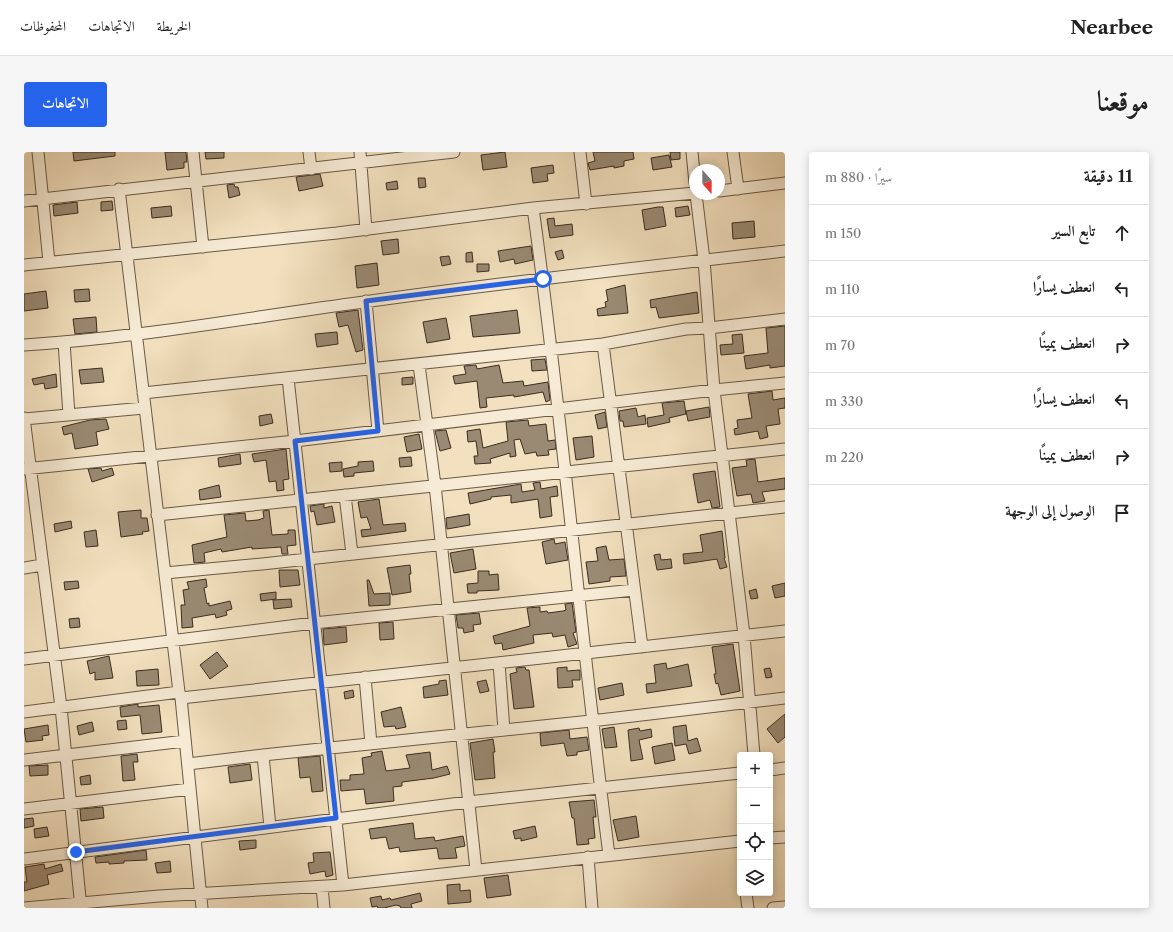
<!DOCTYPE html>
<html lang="ar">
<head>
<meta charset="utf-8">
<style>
	:root { --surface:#fff; --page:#f6f6f6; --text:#222; --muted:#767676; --line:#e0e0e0; --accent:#2563eb }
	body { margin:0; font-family:"Libre Caslon Text",Amiri,serif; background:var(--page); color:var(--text); direction:rtl }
	.controls { position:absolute; right:12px; bottom:12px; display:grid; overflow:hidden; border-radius:4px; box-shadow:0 2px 10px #0003 }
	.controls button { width:36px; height:36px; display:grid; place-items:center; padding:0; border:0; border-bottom:1px solid var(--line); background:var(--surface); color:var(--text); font:20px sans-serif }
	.compass { position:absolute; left:665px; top:12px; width:36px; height:36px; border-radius:50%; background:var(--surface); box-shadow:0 2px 10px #0003; rotate:159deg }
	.stop { position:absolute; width:12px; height:12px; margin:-9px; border:3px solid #2563eb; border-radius:50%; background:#fff }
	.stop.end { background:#2563eb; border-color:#fff; box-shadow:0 1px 4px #0008 }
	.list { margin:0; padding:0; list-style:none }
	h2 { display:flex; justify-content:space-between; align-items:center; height:52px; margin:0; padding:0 16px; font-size:17px }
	h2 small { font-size:13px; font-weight:400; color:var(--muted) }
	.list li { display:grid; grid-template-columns:26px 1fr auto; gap:12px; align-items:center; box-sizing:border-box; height:56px; padding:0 16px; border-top:1px solid var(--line) }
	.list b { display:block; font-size:15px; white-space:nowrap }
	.list em { font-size:13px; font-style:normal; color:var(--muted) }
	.icon { flex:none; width:22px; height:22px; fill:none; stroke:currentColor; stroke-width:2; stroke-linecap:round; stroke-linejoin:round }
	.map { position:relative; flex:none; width:761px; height:756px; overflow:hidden; direction:ltr; border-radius:4px }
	header { display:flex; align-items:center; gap:24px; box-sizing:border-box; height:56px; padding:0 20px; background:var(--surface); border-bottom:1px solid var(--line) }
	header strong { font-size:19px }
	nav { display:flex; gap:22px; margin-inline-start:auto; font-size:14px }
	.intro { display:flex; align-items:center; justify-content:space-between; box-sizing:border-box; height:96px; padding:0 24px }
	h1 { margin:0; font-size:28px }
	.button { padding:10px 18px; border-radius:4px; background:var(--accent); color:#fff; font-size:14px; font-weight:700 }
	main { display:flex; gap:24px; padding:0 24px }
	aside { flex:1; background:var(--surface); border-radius:4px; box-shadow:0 2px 10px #0003 }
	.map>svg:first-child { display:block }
</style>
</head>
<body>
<header>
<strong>Nearbee</strong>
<nav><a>الخريطة</a><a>الاتجاهات</a><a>المحفوظات</a></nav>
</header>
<div class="intro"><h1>موقعنا</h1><a class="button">الاتجاهات</a></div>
<main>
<aside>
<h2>11 دقيقة<small>سيرًا · 880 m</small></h2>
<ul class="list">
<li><svg class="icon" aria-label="ahead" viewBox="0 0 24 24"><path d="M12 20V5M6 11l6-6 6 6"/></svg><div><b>تابع السير</b></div><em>150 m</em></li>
<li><svg class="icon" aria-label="left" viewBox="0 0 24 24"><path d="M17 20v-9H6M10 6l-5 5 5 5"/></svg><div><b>انعطف يسارًا</b></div><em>110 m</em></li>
<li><svg class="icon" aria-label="right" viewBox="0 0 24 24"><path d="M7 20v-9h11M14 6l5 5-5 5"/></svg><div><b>انعطف يمينًا</b></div><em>70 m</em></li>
<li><svg class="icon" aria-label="left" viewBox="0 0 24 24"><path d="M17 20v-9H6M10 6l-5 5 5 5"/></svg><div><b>انعطف يسارًا</b></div><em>330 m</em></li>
<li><svg class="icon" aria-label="right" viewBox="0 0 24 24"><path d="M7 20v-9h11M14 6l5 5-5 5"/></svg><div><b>انعطف يمينًا</b></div><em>220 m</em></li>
<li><svg class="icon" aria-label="arrive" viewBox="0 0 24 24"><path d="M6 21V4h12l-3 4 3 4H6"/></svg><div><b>الوصول إلى الوجهة</b></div></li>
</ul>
</aside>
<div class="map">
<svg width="761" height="756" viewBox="0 0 761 756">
	<rect width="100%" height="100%" fill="#f2e0be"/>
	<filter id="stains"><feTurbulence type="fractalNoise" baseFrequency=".005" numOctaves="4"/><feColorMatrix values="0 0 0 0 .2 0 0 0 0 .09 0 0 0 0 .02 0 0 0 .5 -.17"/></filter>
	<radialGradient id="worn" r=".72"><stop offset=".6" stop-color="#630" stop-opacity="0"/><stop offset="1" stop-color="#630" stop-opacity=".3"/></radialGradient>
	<path fill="#9a8a73" stroke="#3b2c21" d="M49 0H91V4L50 9Z
		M141 0H162L163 10H160V16L143 18Z
		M181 0H200V6L182 7Z
		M481 0 483 15 459 18 457 3Z
		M569 0H609L610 7 600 9V14L590 16V14L566 18 564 11 571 9Z
		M646 0H656V7L647 8Z
		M645 3 648 15 629 18 627 6Z
		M529 13 530 21 523 22 524 29 509 31 507 16Z
		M296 22 299 34 275 39 272 25Z
		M394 26H401L402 35 395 36Z
		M373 29 374 37 363 38 362 31Z
		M210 32 211 35H214L216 43 205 46 203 33Z
		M88 49 89 58 77 59V50Z
		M53 50 54 61 30 64 29 53Z
		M147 54 148 64 128 66 127 56Z
		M664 54 666 63 652 65 651 56Z
		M634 55H639L642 74 621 78 618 58Z
		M530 66 531 74 548 72 549 83 526 86 523 67Z
		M730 69 731 85 709 87 708 71Z
		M374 87 375 101 359 103 357 89Z
		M507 94 509 108 491 112 490 107 476 110 474 99Z
		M538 98 540 106 534 108 531 100Z
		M448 100 449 110H442V101Z
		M425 104 427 112 418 114 416 105Z
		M353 111 355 133 333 136 331 114Z
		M453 112H465V119L453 120Z
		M601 133 604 161 574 164 573 157 582 155 581 150 584 149 582 138Z
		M65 137 66 149 51 150 50 138Z
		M22 139 24 156 0 159V142Z
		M673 140 675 161 635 166 632 155 627 156 626 148Z
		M334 158 339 198 332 200 324 173 315 175 312 161Z
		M493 158 496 181 449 185 446 164Z
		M72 165 73 180 51 182 49 167Z
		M422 166 426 187 403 191 399 170Z
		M761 174V214L746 216V213L722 217 720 204 744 201 742 176Z
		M313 180 314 192 293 195 291 182Z
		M718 182 720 201 697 203 696 193 709 192 708 183Z
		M521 207 523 218 508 219 507 208Z
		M452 213 453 217 475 213 479 231 499 229 500 234 524 230 526 248 522 250 519 240 490 245V243L462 246 463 255 456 256 453 229 431 232 429 224 442 222 440 214Z
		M78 216 80 230 57 232 55 218Z
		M32 222 33 235 21 237 20 231 10 233 8 227Z
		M389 225V232L378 233V226Z
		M748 239 749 248 761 246V256L754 257 756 272 742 274 744 285 736 287 734 279 711 283 710 277 714 276 713 268 728 266 724 242Z
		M660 249 662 262 645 266 646 270 624 275 623 266 640 263 638 251Z
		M685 255 686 265 664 269 662 259Z
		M612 256 614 265 621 263 622 272 600 275 599 269H596L595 259Z
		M581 260 583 275 574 277 571 263Z
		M247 262 249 271 236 274 235 264Z
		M82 267 85 277 72 280 74 293 51 297 48 281 40 283 38 275 66 268Z
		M504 268 505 274 522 272 524 289 531 288 532 297 524 298 525 303 513 304 512 300 501 302 496 287 490 288 492 304 486 305V301L466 307 467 311 451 312 450 304H454L452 289 444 290 443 279 456 277 459 296 484 289 482 270Z
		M422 278 427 296 416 299 411 279Z
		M395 282 398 297 383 300 380 285Z
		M568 284 570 305 552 308 549 286Z
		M262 297 265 327 259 328 260 338 253 339 252 329 245 330 242 308 230 310 228 302Z
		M216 302 217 312 195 315 194 306Z
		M387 305 388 314 376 315 375 306Z
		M731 307 734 330 761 326V337L738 340 741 349 729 351 727 342 713 344 708 316 723 314 722 308Z
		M349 309 350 319 330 321V324L320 325 319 317 334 314V310Z
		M318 310V319L306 320 305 311Z
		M77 316 78 319 88 316 90 323 68 330 64 317Z
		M691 319 696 355 688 356 686 348 674 351 669 322Z
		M516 330 517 337 533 334 534 344 526 345 528 364 516 366 514 347 487 351V343L467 345V347L446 352 444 341 497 332 498 340 511 338 509 331Z
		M195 333 197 345 176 348 175 338Z
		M355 347 359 373 381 371 382 379 338 385 337 378 347 377 343 365 337 366 334 350Z
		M300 352V356L308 354 311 370 293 373 290 359 287 360 286 354Z
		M117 358V366H123L125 379 118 380 119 382 97 385 94 360Z
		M245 358 248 383 264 382V378H271L272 393 263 394 264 402H258L257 395 228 397V395L198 400 197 397 180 401 181 410 170 411 168 393 203 385 200 363 221 361 222 369 234 368 240 366 239 359Z
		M445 362 446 373 423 377 422 366Z
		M47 369 48 376 31 380 30 372Z
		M72 378 74 394 62 395 60 380Z
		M698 379 701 406H700L703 415 696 417 693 407 660 412 659 402 679 400 676 383Z
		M530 387 531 392 541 390 544 408 522 412 518 390Z
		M582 394 585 408 600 407 602 424 586 425V429L565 432 562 410 574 409 572 396Z
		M449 397 452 417 430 421 426 401Z
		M636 402 637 408 647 407 648 416 633 418 630 403Z
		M386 413 387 422H385L387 440 368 443 363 416Z
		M255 418H274L276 433 256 435Z
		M454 419H465V423L474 422 475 438 453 439V441H444L443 432 454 431Z
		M182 427 183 435 180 436 183 452 185 451V454L206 449 208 457 202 459 203 463 192 466 191 462 168 466 169 475 158 476 157 453H161L159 438 165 437 163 430Z
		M343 428H345L350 442 366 441V453L345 454Z
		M54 429 55 436 41 438 40 430Z
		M761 431V444L751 446 748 434Z
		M732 437 734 446 727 447 725 439Z
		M252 440V447L237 449 236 442Z
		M267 447 268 455 250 457 249 448Z
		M548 451 552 480 549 481 553 492 544 495 541 483 529 485 528 481 509 483 510 491 479 498 478 491 471 492 469 484 506 474 503 456 516 455V460L523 459 524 461 539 459 542 458 541 452Z
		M455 461 457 472 449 473 450 479 440 481 439 476H434L432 463Z
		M55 466 56 475 46 476 45 467Z
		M369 470 370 487 356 488 355 471Z
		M322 475 323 490 300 493 299 477Z
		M709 492 716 539 697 543 694 531 692 532 690 522H692L688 495Z
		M193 500 204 514 186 527 176 513Z
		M85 504 89 526 71 528V520L66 522 63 509Z
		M642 511 643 517 664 512 668 534 623 541 622 532 632 531 630 513Z
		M501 515 502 518H505L510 555 490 557 486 522 493 520 492 516Z
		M543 515V519L556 518V528H548L549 535 534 536 533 516Z
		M746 516 748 525 742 526 740 517Z
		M134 517 135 533 113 534 112 519Z
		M422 528 424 543 400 546 399 535 415 532V529Z
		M462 528 465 539 456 541 453 530Z
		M598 531 600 543 576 548 574 536Z
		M329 538 330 545 321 547 320 540Z
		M114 552V555L135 553 138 580 118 582 116 563 97 565 96 555Z
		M377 555 382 575 372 577 371 574 360 575 357 560Z
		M761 562V585L754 591 743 577Z
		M102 568 103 577 94 578 93 569Z
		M68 570 70 579 55 583 53 574Z
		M24 573 25 583 18 584 19 588 2 590 0 577Z
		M662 573 664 589 673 586 677 599 665 602 662 592 651 594 649 575Z
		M590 575 593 595 581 596 578 577Z
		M615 576 616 579 627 577 628 585 615 588 619 607 607 609 604 578Z
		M545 578 546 587 563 585 565 598 553 600V603L543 604 540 591 517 594 516 581Z
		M469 587 471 600H469L471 626 451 628 446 591Z
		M648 591 651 608 631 612 628 595Z
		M358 599 362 619 386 616 382 603 406 600 408 618 423 614 426 622 410 626 378 630V634L369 635 370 649 342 652 340 637 317 639 316 628H326V623L340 622 338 606 348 604 347 601Z
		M113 602 114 610H109L111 628 99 629 97 604Z
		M296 604 299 639 288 640 286 625 276 626 274 606Z
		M226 612 228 628 206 631 204 615Z
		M24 613V623L6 624 5 614Z
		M66 623 67 632 57 633 56 625Z
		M570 648 572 665H569L571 686 564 687 565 692 553 693 550 666H548L545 650Z
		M79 655 80 666 57 669 56 657Z
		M612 664 615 685 594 689 589 668Z
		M9 666 10 674 0 676V667Z
		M389 671 391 687 410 685 411 689 439 684 441 694 431 696 433 706 415 707 413 696 376 700 375 695 365 697 362 685 347 687 345 677Z
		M511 674 513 685 497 689V686L491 687 489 679Z
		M23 675 25 684 11 686 10 677Z
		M232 688V696L216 698 215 689Z
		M122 698 123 708 100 709V711L85 712V710L72 711 71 705Z
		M306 700 309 723 302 725 301 719 286 722 284 711 290 710 289 701Z
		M146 709 147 720 133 721 131 711Z
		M20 712 21 717 37 712 39 719 23 723 25 732 0 739V730H3L1 715Z
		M484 723 487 743 463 746 460 726Z
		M436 732V739L446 738 447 750 424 752 423 733Z
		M396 741 398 749 387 752 388 756H377L376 754 372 753 360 756H354L353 754 348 755 346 746 357 744 358 748 366 746 367 748Z"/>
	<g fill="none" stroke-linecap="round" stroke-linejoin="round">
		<g stroke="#695948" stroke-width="13">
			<path id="minor" d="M14 0 25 110
				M169 0 179 95
				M285 0 287 17
				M336 0 342 78
				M556 0 562 52
				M668 0 671 31
				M709 0 714 37
				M95 37 155 540 157 546 178 756
				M695 39 761 31
				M672 42 680 108 690 238 720 483 730 603
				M0 49 430 0
				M509 56C539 271 557 488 585 703
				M0 113 313 81 509 56 671 41
				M342 149 354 279
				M40 190 45 263
				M579 192 618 495
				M0 193C114 186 227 165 340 150 480 130 621 115 761 99
				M395 213 411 333 452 718
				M264 226 319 733
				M119 241 579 192 662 177 685 176 761 167
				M0 266 37 555 57 756
				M0 267 120 256
				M0 317 271 289 690 238 761 231
				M321 343 328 402
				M133 363 761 297
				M0 416 18 413
				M141 421 238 412 761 355
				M0 507 290 471 610 438
				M475 511 480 578
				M341 525 347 592
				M157 546 761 479
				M0 560 155 540
				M239 603 246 675
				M0 608 161 589
				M164 612 239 603 567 569 761 546
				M746 618 761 616
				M0 657 166 637
				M746 686 761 685
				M564 705 568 756
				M0 707 444 650 716 621
				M298 735 300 756
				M722 741 724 756
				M0 756 135 744 319 733 716 689
				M749 756 761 755"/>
		</g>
		<use href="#minor" stroke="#f7ebd5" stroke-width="11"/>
	</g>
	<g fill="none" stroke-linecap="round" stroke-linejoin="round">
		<path stroke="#2563eb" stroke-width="5" d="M52 700 312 666 271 289 354 279 342 149 519 127"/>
	</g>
	<rect width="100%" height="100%" filter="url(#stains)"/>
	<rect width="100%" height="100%" fill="url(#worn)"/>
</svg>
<div class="controls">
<button>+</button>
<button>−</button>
<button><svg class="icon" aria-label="locate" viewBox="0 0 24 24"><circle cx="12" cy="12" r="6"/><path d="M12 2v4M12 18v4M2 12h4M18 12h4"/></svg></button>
<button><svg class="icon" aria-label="layers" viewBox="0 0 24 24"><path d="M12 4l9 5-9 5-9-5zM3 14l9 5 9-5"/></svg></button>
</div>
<svg class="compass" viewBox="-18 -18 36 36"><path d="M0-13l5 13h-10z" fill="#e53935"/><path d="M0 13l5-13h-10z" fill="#767676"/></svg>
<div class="stop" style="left:519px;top:127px"></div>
<div class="stop end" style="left:52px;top:700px"></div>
</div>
</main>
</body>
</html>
